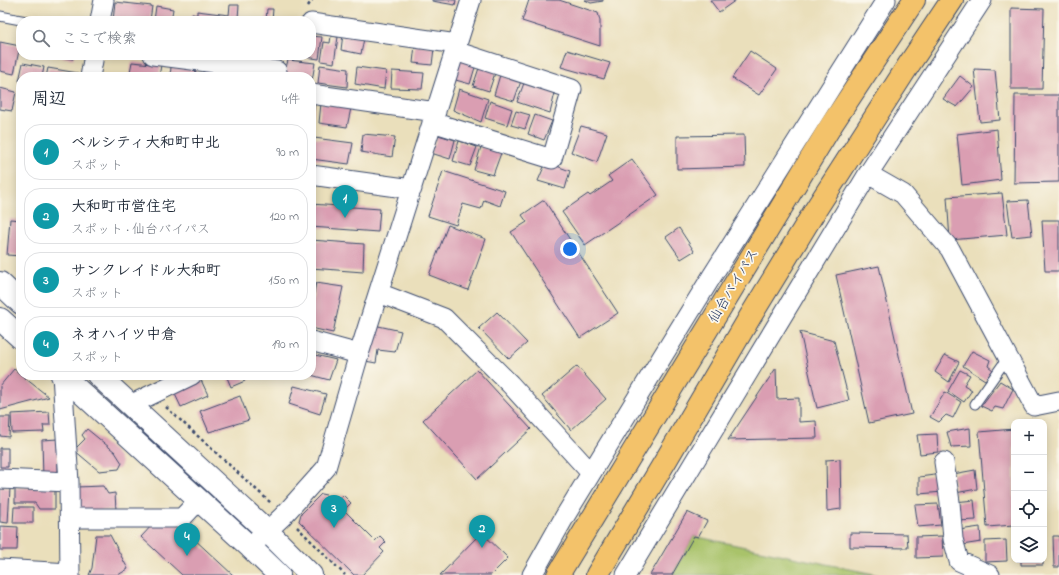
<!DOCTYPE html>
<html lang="ja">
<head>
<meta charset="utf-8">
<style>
	:root { --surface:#fff; --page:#f2f2f3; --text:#1f2937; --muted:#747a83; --line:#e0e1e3; --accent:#111827 }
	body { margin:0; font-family:"Indie Flower","Klee One",sans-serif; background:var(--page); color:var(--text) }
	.controls { position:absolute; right:12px; bottom:12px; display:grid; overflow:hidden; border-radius:8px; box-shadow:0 2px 10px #0003 }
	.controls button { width:36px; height:36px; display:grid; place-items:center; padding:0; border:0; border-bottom:1px solid var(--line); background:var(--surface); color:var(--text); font:20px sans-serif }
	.you { position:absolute; left:570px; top:249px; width:14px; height:14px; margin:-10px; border:3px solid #fff; border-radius:50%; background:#1a73e8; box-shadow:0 0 0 6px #1a73e833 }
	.badge { display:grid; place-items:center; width:26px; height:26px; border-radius:50%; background:var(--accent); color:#fff; font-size:13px; font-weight:700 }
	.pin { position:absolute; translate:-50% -33px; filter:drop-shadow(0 1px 2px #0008) }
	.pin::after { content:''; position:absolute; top:21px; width:14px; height:12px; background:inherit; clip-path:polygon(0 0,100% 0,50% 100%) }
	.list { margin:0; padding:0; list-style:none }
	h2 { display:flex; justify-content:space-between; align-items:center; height:52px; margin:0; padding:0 16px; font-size:17px }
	h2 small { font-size:13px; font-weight:400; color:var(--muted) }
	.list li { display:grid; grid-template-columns:26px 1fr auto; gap:12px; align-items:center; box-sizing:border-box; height:56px; margin:0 8px 8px; padding:0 8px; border:1px solid var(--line); border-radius:16px }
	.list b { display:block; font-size:15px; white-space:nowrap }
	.list p { margin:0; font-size:13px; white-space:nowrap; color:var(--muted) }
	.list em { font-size:13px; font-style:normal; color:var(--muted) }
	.icon { flex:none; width:22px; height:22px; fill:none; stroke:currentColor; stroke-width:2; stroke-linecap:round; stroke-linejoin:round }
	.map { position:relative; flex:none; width:1059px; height:575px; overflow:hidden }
	.search { position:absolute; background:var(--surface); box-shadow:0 2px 10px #0003; left:16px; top:16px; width:300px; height:44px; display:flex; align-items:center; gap:10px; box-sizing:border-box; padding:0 14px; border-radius:16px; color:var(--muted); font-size:15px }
	.panel { position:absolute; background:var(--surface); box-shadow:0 2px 10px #0003; left:16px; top:72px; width:300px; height:308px; border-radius:16px }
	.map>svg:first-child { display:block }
</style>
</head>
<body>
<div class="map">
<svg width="1059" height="575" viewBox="0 0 1059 575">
	<rect width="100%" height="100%" fill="#fbf7ec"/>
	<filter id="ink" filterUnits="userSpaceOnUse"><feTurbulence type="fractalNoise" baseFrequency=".025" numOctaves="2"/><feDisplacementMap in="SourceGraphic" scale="8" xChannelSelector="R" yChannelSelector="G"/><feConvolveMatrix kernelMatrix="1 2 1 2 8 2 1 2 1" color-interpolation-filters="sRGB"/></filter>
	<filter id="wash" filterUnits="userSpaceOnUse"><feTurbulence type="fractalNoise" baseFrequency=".012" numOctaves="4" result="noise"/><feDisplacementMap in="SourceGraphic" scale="16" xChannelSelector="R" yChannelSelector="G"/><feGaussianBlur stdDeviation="0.9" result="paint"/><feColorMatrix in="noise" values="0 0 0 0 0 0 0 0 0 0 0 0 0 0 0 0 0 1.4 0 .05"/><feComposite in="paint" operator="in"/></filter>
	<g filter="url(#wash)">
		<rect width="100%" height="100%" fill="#eadfbb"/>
		<path fill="#a9c36a" stroke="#627964" d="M694 536 698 537 878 575H672Z"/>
		<g id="blocks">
			<path fill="#da9eb2" d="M432 0H456L455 5 432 1Z
				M529 0H559L598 13 600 21V46L522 21Z
				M585 0H603V1L591 3Z
				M710 0H736L719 12Z
				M115 2 152 6 150 21H113Z
				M230 5H239L238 18 258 20V21H192V14L197 15V11L229 15Z
				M156 6 173 9 171 21H154Z
				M1011 8 1044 9 1042 89H1011Z
				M267 9H273L272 21H266Z
				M343 34 364 38 361 54 341 50Z
				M311 36 322 37 319 59 298 56V55H311Z
				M331 36 338 37 334 63 321 61 324 42 330 43Z
				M0 42 20 46 14 74 0 71Z
				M415 45 434 48 432 65 413 63Z
				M567 50 610 63 604 79 561 67Z
				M750 51 777 69 759 95 732 78Z
				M56 55H74L73 59 56 56Z
				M460 58 476 64 470 84 452 79Z
				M288 60 315 63 312 81 311 80V77L284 76Z
				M132 62 161 65 159 77H129Z
				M23 63 44 67 42 77H21V81H19Z
				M320 65 348 69 347 87 318 83Z
				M480 65 496 70 489 91 473 86Z
				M171 67 196 69 195 77H170Z
				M357 67 386 71 384 89 355 84Z
				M48 68 78 73 77 77H46Z
				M204 68 227 72 226 77H203Z
				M974 69 995 70 1000 120 980 122Z
				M392 71 424 73 422 89 391 88Z
				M234 73 259 77H234Z
				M500 75 521 81 514 101 494 95Z
				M960 76 974 87 957 107 943 99Z
				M524 83 555 93 550 113 517 102Z
				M0 88 16 92 12 111 0 109Z
				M459 89 488 99 481 122 453 110Z
				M1015 95H1059V182L1014 183Z
				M490 101 512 109 507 125 485 118Z
				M311 102 315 103 312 121H311Z
				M321 103 351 108 347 127 319 123Z
				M516 111 530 115 525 129 511 125Z
				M535 115 552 121 544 140 528 134Z
				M581 126 607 133 597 162 571 152Z
				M997 129 1001 180 962 185 957 134Z
				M363 134 395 137 392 157 361 152Z
				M438 135 455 140 450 159 431 153Z
				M744 135 745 167 677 169V136Z
				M314 138 353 143 349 164 311 159Z
				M459 141 477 147 470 166 453 161Z
				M481 147 501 153 493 175 474 170Z
				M632 159 658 195 585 245 562 212 588 194 590 196 612 181 608 176Z
				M546 162 570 171 565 189 538 181Z
				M443 171 505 191 500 206 484 200 481 209 463 204 456 225 428 216Z
				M1002 193 1007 235 950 240 947 197Z
				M544 200 618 313 580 338 511 232 527 222 522 215Z
				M1028 200 1032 235 1012 237 1007 201Z
				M311 204 380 209 378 232 311 227Z
				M10 219 21 220V256L7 255Z
				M1042 220H1059V271H1045Z
				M448 225 486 239 468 290 429 275Z
				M679 228 694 251 681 259 666 237Z
				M311 240 364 244 363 272 311 268Z
				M879 266 912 414 869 423 836 275Z
				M316 283 343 287 333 333 311 328V307Z
				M497 312 527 343 509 359 479 328Z
				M374 325 401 331 395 352 378 350 376 363 365 361Z
				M800 332 834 341 849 400 817 408Z
				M972 351 990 360 988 366 993 370 985 380 963 366Z
				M311 354 336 360 329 380 311 375Z
				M945 355 959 362 949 382 935 372Z
				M577 366 606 399 571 430 542 396Z
				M776 368 777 399 799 398V422L816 421 817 438 728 440Z
				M14 369 21 375 49 397 0 410V386Z
				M477 370 531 429 477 479 423 420Z
				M960 370 970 375 964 385 972 390 964 402 948 391Z
				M226 375H243L245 381 231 387Z
				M247 375H258L249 379Z
				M201 380 208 395 181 407 174 392Z
				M1000 381 1013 389 1003 409 995 407 992 411 981 406Z
				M294 386 326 394 320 414 289 404Z
				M945 392 961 402 953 418 946 415 939 422 930 417Z
				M240 396 249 420 209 432 200 411Z
				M49 412 50 425H43L44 432 12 433 11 414Z
				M0 417H10L9 437 0 436Z
				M970 428 971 446 951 447 947 432Z
				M87 429 115 452 122 463 119 469 99 471 74 450 85 439 82 435Z
				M1014 429V525L987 527 979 432Z
				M937 434 938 452 920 454 917 435Z
				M58 439V477L43 478 42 440Z
				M0 448H8V467H0Z
				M840 459 841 509 827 511 826 460Z
				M975 470 977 489 955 493 953 474Z
				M942 474 943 492 919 494V477Z
				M103 486 108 494 115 493 116 510 77 511 76 487Z
				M0 487 10 488 8 523 0 522Z
				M55 487V509H39L35 503H15V488Z
				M321 494 326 495 335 504 343 495 351 503 344 510 375 541 380 536 386 542 380 548 384 552 362 575H354L299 521 301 514Z
				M974 500 976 520 957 521 955 502Z
				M938 504 941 525 918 527 915 505Z
				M14 507H33V523H13Z
				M687 512 707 521 698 537 694 536 672 575H650Z
				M154 523 179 525 233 575H182L141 537Z
				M0 526 18 527 17 550H0Z
				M980 527 981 542 962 545 959 530Z
				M477 528 508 558 491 575H440L477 537 472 532Z
				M850 533 907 534 908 548 850 547Z
				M96 535H110L128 569 118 575H89L92 568Z
				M942 536 943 557 916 558V537Z
				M1053 536H1059V567H1054Z
				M1006 540 1007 561 985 562V541Z
				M1021 560H1043V565H1021Z"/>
		</g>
	</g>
	<g filter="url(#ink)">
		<use href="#blocks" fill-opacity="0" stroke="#3a496c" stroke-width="1"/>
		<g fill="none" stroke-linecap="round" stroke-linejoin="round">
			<g stroke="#3a496c" stroke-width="11">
				<path id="service" d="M0 16 26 21
					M975 404 1008 357"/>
			</g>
			<g stroke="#3a496c" stroke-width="21">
				<path id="minor" d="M100 21 104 0
					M311 23 457 44
					M153 55 277 71
					M90 77 94 55
					M311 94 436 112
					M432 122 552 159 572 89 455 51
					M868 174 903 194 950 249 1034 406 1059 401
					M311 175 412 189
					M379 293 444 318 510 384 591 473
					M311 341 359 354
					M62 375 69 482 70 575
					M130 405 192 375
					M944 462 950 502 953 539 959 561 990 575
					M0 479 69 482
					M70 518H182L199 500
					M250 547 283 516 326 468 359 354 471 0
					M0 569 70 573
					M532 575 565 516 651 375 712 276 886 0
					M626 575 868 174 982 0"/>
			</g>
			<g stroke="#3a496c" stroke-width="24">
				<path id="tertiary" d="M0 283 21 303
					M0 319 21 338
					M62 375 250 547 279 575
					M98 375 267 531 311 575"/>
			</g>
			<g stroke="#3a496c" stroke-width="24">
				<path id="trunk" d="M558 575 832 124 914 0
					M597 575 666 460 750 317 816 209 908 66 952 0"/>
			</g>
			<path stroke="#3a496c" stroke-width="2.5" stroke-dasharray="3 3" stroke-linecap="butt" d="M308 6 312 0
				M166 407 271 503
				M297 527 345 575"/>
			<use href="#service" stroke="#fff" stroke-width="9"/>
			<use href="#minor" stroke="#fff" stroke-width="19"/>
			<use href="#tertiary" stroke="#fff" stroke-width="22"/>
			<use href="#trunk" stroke="#f3c26a" stroke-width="22"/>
		</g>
	</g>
	<g text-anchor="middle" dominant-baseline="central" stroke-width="3.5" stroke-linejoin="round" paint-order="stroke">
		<g font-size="14" fill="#1b2f5e" stroke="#fbf7ec">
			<text transform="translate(734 286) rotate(-59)">仙台バイパス</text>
		</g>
	</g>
</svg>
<div class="controls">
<button>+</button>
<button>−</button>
<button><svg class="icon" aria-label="locate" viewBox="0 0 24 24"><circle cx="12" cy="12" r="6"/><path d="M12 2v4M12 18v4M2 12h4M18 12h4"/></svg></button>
<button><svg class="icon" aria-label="layers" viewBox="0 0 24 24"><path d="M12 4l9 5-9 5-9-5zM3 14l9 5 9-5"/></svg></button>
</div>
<div class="you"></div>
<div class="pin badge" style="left:345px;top:218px;background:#0f9aa8">1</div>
<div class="pin badge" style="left:482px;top:548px;background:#0f9aa8">2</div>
<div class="pin badge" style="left:334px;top:528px;background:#0f9aa8">3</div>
<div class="pin badge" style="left:187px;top:556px;background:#0f9aa8">4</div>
<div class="search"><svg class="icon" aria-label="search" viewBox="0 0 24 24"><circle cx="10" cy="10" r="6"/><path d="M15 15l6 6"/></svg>ここで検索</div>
<section class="panel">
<h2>周辺<small>4件</small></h2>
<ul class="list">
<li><span class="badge" style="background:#0f9aa8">1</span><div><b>ベルシティ大和町中北</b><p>スポット</p></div><em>90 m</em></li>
<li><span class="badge" style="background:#0f9aa8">2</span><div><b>大和町市営住宅</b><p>スポット · 仙台バイパス</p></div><em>120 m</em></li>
<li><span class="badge" style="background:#0f9aa8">3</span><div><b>サンクレイドル大和町</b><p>スポット</p></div><em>150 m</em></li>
<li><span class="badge" style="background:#0f9aa8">4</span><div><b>ネオハイツ中倉</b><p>スポット</p></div><em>190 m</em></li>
</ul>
</section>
</div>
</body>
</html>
